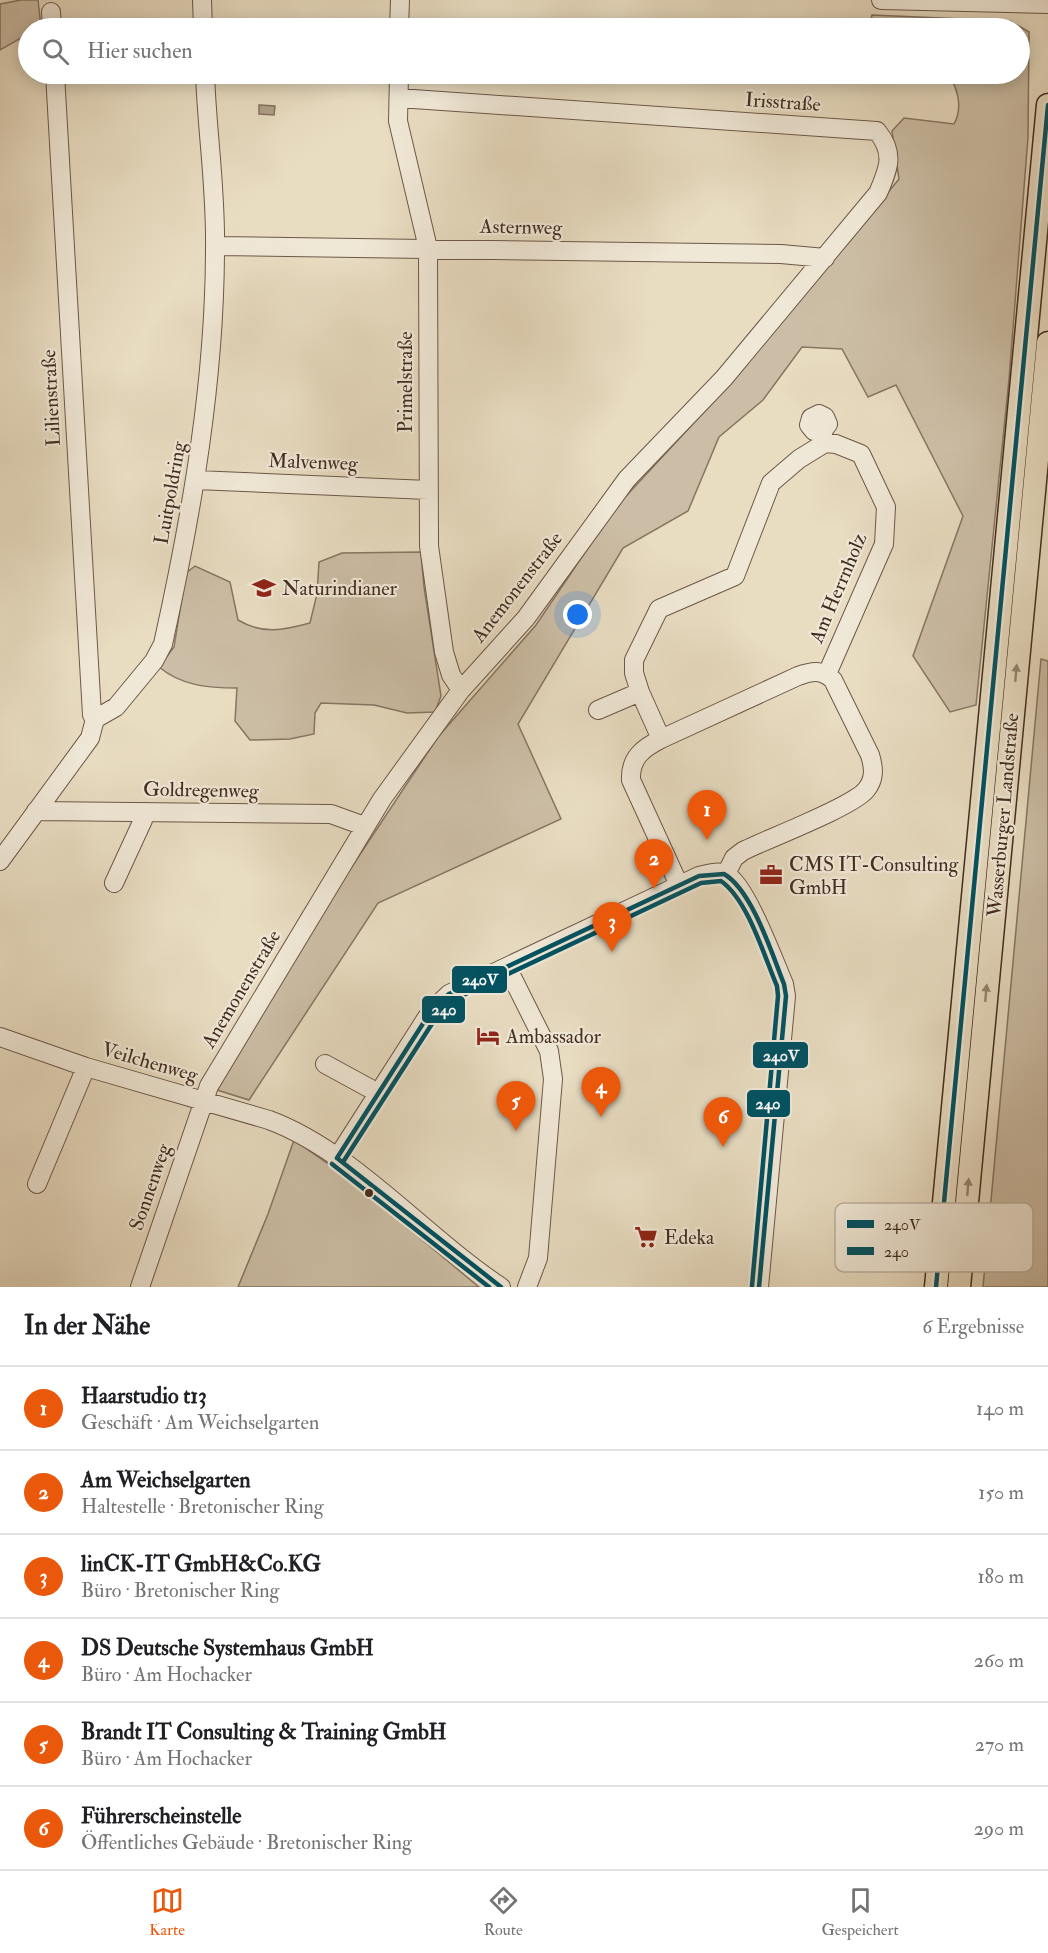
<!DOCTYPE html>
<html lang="de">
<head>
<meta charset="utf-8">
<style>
	:root { --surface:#fff; --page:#f2f2f2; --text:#202124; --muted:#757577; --line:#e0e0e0; --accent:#ea580c }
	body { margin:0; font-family:"IM FELL Double Pica",serif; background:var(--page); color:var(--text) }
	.you { position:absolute; left:578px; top:615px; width:21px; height:21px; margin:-15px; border:4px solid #fff; border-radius:50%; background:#1a73e8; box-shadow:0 0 0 9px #1a73e833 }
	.badge { display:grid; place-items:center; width:39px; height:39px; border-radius:50%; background:var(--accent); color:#fff; font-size:20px; font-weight:700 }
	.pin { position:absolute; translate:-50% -50px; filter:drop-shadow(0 2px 3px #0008) }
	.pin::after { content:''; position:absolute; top:32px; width:21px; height:18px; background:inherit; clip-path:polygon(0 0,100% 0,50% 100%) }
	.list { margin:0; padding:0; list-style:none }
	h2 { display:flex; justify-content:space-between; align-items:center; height:78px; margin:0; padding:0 24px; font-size:26px }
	h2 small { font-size:20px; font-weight:400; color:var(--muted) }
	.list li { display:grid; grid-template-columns:39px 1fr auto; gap:18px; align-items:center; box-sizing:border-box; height:84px; padding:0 24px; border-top:2px solid var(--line) }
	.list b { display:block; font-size:22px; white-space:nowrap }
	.list p { margin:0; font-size:20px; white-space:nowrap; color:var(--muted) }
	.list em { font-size:20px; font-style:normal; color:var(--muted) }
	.icon { flex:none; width:33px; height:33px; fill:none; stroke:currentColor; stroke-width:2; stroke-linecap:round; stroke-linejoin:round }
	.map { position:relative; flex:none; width:1048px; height:1287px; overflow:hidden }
	.search { position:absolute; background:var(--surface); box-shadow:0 3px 15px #0003; left:18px; right:18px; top:18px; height:66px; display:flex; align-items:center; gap:15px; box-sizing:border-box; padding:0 21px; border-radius:33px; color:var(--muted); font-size:22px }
	.sheet { height:582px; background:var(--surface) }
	nav { display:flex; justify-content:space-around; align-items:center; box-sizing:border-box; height:84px; border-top:2px solid var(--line); background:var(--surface); font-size:16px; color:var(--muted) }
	nav a { display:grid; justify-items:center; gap:3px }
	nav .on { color:var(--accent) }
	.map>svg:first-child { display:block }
</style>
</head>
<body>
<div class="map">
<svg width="1048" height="1287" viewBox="0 0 1048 1287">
	<rect width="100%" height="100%" fill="#e8dcc1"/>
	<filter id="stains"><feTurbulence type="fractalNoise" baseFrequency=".00333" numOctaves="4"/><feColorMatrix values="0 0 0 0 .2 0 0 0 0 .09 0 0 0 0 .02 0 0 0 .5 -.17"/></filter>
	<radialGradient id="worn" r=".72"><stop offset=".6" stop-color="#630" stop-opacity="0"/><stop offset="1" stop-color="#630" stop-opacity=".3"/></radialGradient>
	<path fill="#ccbea6" stroke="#877563" stroke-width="1.5" d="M21 0H38L41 27 28 28V34L0 50V4Z
		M872 15 1010 21 1029 32 1028 137 1009 379 976 705 950 712 913 656 963 516 896 385 868 397 842 349 802 347 763 400 719 437 688 511 623 548 518 724 561 819 378 903 249 1100 217 1090 317 919 438 737 536 625 615 508 728 386 899 179 892 131 904 118 954 124C963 108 958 88 948 74H1020V28H869Z
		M421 552 424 587 441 696 435 712 407 713 374 705 321 703 315 713 314 734 290 739 250 740 235 721 237 688C208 688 182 686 159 667L174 647 186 573 195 566 230 582 238 620C263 635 284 630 310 623L317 594 319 562 342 553Z
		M1041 659 1048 661V1287H983Z
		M294 1140 344 1175 479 1287H238L268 1214Z"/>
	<path fill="#b0a08a" stroke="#847260" stroke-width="1.5" d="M259 105 275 106 274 115 259 114Z"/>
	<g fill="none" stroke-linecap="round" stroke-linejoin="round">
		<g stroke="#6c5848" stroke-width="20">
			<path id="minor" d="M202 0 203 28
				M881 0 1048 4
				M51 12 52 28
				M399 28 400 0
				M55 74 92 715 95 719
				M399 74 398 121 428 248 429 546 444 652 451 675 461 690
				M215 246 781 254 825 258
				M822 432 814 431 809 425 811 418 819 414 825 417 828 424 822 432 825 443
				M196 480 428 490
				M598 710 640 692
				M661 739 640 692 634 673V660L659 609 735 576 771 483 799 459 825 443 836 444 861 454 886 507 884 544 827 674
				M36 811 331 814 364 826
				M0 861 90 738 95 719 116 707 154 661 163 644C192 513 215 381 215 247 216 189 207 131 205 74
				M114 883 143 820 144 812
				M679 885 631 780C630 758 643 748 661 739L798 676C812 671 822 669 833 680L870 755C874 768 875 779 866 790 852 807 767 839 743 851L734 858 726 874
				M507 967 549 1051 553 1079 538 1258 527 1287
				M0 1037 86 1067 269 1120C353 1151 425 1237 501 1287
				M325 1064 380 1094
				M337 1158 431 1011 449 994 699 876C708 874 719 870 727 875 746 885 774 961 784 984L786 996 759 1287
				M37 1184 86 1067
				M140 1287 209 1086 382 799 461 690 526 618 627 479 724 378 878 193C889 168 895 153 877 131L399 98"/>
		</g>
		<g stroke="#422c20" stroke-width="25">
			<path id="major" d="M936 1287 1048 105
				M959 1287 1048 343"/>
		</g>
		<use href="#minor" stroke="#f0e8d7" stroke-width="18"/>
		<use href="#major" stroke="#e8dcc1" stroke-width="22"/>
		<g stroke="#f0e8d7" stroke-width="9">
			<path id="bus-1" d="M337 1158 431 1011 449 994 699 876 724 874C752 890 772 954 784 984L786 996 759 1287
				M337 1158 501 1287
				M936 1287 1048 105"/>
		</g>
		<g stroke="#f0e8d7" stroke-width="9">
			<path id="bus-2" d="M343 1162 437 1016 453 1000 701 883 721 881C748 900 764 956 777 986L778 996 752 1286
				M332 1164 489 1287"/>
		</g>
		<use href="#bus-1" stroke="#005262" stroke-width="4.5"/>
		<use href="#bus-2" stroke="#005262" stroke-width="4.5"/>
	</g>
	<defs><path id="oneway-solid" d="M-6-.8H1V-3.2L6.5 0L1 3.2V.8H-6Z" transform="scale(1.5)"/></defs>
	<g fill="#958470">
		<use href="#oneway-solid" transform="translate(1016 673) rotate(-85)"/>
		<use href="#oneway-solid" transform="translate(986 993) rotate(-85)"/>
		<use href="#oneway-solid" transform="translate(968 1187) rotate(-85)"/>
	</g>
	<defs>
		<g id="school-bare" transform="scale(1.8)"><path d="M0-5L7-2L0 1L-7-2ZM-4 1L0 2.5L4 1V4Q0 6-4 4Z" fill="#8f2418" stroke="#f0e8d7" stroke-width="2.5" paint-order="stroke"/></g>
		<g id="office-bare" transform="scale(1.8)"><path d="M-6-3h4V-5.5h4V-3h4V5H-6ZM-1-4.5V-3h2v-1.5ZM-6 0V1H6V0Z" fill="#8f2418" stroke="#f0e8d7" stroke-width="2.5" paint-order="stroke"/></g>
		<g id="hotel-bare" transform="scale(1.8)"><path d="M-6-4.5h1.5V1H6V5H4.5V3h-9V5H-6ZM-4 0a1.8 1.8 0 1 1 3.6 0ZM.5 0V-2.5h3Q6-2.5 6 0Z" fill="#8f2418" stroke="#f0e8d7" stroke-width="2.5" paint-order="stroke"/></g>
		<g id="supermarket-bare" transform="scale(1.8)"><path d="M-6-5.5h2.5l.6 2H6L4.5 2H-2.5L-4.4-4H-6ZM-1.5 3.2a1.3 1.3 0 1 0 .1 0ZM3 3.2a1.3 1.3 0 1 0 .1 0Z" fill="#8f2418" stroke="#f0e8d7" stroke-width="2.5" paint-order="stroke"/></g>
	</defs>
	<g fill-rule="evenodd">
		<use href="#school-bare" x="264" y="588"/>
		<use href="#office-bare" x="771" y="875"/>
		<use href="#hotel-bare" x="488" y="1036"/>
		<use href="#supermarket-bare" x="646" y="1237"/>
	</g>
	<circle fill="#422c20" stroke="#f0e8d7" stroke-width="2" cx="369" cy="1193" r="5"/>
	<g text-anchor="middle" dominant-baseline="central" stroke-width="4.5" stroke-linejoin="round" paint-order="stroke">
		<g font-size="20" fill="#422c20" stroke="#f0e8d7">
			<text transform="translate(783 102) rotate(4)">Irisstraße</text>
			<text transform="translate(521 227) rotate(1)">Asternweg</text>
			<text transform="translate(405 382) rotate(-90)">Primelstraße</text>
			<text transform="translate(51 398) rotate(-93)">Lilienstraße</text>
			<text transform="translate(313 462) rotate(2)">Malvenweg</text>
			<text transform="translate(170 493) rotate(-80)">Luitpoldring</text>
			<text transform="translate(517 587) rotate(-52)">Anemonenstraße</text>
			<text transform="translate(838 588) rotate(-67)">Am Herrnholz</text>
			<text transform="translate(201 790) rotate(1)">Goldregenweg</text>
			<text transform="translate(1003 815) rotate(-85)">Wasserburger Landstraße</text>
			<text transform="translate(241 989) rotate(-59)">Anemonenstraße</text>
			<text transform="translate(150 1062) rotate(16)">Veilchenweg</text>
			<text transform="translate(150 1187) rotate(-71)">Sonnenweg</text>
		</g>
		<g font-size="20" fill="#422c20" stroke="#f0e8d7" text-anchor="start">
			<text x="282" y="588">Naturindianer</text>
			<text x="789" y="864">CMS IT-Consulting<tspan x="789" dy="23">GmbH</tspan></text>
			<text x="506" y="1036">Ambassador</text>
			<text x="664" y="1237">Edeka</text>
		</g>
	</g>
	<rect x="835" y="1203" width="198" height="69" rx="9" fill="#f0e8d7" stroke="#bcb0a0" stroke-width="1.5"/>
	<rect x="847" y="1220" width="27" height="8" fill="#005262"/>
	<rect x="847" y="1247" width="27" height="8" fill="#005262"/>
	<g font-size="16" fill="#422c20">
		<text x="884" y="1230">240V</text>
		<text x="884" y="1257">240</text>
	</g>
	<g stroke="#f0e8d7" stroke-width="2">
		<rect x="451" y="965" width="57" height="29" rx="6" fill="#005262"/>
		<rect x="421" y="995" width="45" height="29" rx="6" fill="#005262"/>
		<rect x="752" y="1041" width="57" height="28" rx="6" fill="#005262"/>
		<rect x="746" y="1089" width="45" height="29" rx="6" fill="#005262"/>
	</g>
	<g font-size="16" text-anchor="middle" font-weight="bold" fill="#fff">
		<text x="480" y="985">240V</text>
		<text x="444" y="1015">240</text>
		<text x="781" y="1061">240V</text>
		<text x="768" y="1109">240</text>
	</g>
	<rect width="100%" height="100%" filter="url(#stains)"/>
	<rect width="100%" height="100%" fill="url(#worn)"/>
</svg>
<div class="you"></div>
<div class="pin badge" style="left:707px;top:840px">1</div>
<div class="pin badge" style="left:654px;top:889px">2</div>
<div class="pin badge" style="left:612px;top:952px">3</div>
<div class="pin badge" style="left:601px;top:1117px">4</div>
<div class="pin badge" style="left:516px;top:1131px">5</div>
<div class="pin badge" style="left:723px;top:1147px">6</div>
<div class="search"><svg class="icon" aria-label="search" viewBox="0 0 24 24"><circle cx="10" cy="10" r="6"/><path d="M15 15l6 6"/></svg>Hier suchen</div>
</div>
<section class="sheet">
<h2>In der Nähe<small>6 Ergebnisse</small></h2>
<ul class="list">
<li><span class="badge">1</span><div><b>Haarstudio t13</b><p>Geschäft · Am Weichselgarten</p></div><em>140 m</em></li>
<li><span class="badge">2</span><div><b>Am Weichselgarten</b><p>Haltestelle · Bretonischer Ring</p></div><em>150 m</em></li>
<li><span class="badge">3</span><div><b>linCK-IT GmbH&amp;Co.KG</b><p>Büro · Bretonischer Ring</p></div><em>180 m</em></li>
<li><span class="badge">4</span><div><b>DS Deutsche Systemhaus GmbH</b><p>Büro · Am Hochacker</p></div><em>260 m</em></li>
<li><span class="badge">5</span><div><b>Brandt IT Consulting &amp; Training GmbH</b><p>Büro · Am Hochacker</p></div><em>270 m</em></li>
<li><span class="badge">6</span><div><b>Führerscheinstelle</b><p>Öffentliches Gebäude · Bretonischer Ring</p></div><em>290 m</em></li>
</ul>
</section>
<nav>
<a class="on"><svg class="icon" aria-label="map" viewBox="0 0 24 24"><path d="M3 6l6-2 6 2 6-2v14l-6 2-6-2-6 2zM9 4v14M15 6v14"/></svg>Karte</a>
<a><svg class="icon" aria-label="directions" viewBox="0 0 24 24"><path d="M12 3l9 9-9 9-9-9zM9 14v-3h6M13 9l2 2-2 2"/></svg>Route</a>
<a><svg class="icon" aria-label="saved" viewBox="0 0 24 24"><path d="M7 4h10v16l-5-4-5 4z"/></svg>Gespeichert</a>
</nav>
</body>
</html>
